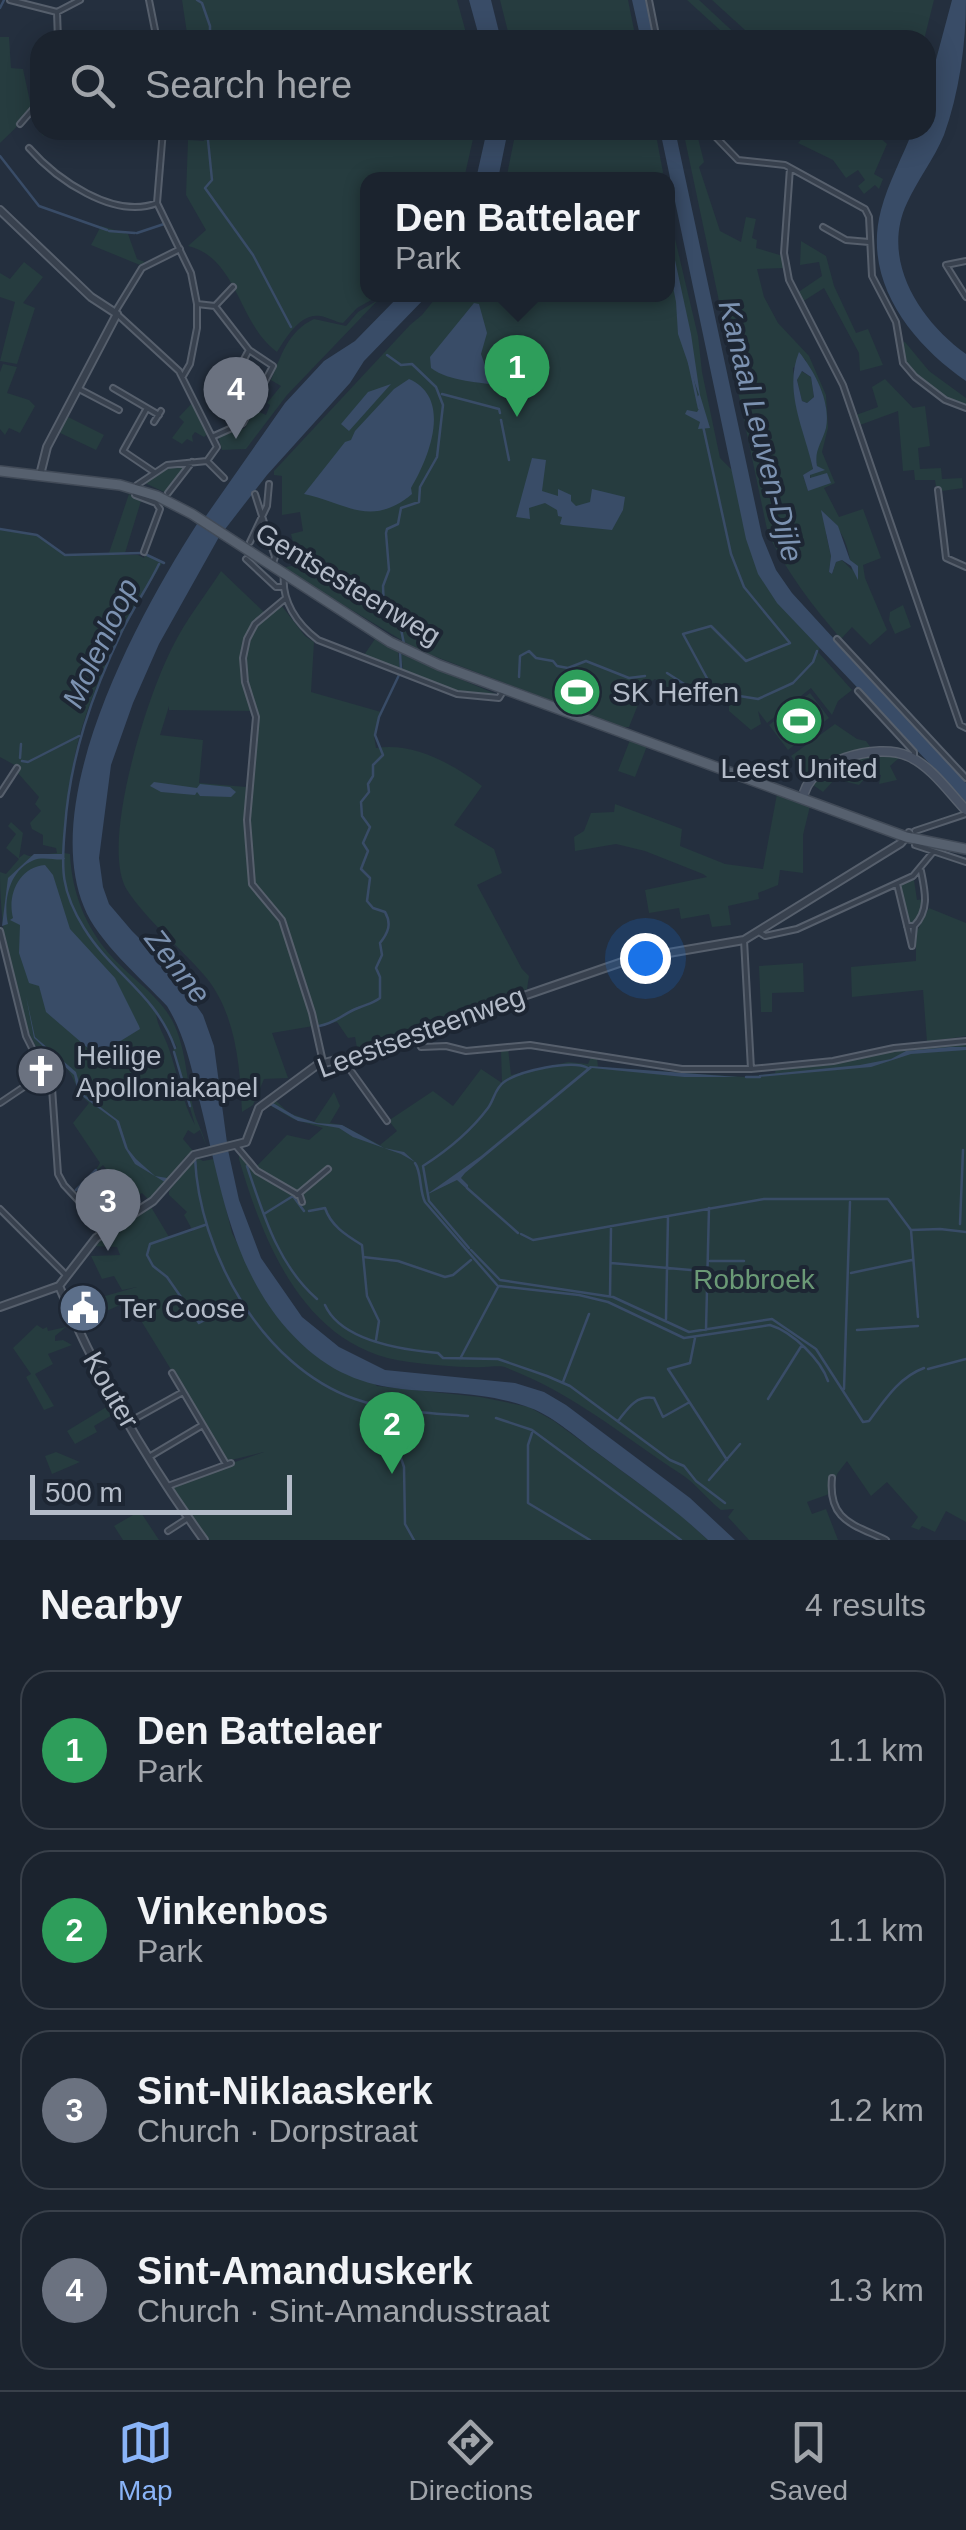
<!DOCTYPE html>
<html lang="en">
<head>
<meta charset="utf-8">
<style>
	:root { --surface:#1b232e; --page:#282f3a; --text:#f1f3f6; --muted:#a0a4aa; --line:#39404a; --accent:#8ab4f8 }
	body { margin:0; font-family:Arial,sans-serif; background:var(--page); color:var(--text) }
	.scale { position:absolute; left:30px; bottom:25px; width:262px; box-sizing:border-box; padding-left:10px; border:5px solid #b4bcc9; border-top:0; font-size:28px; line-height:35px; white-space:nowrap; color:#b4bcc9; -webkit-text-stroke:8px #1d2633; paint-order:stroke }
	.you { position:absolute; left:645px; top:958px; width:35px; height:35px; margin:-25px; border:8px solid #fff; border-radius:50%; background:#1a73e8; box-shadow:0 0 0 15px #1a73e833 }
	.badge { display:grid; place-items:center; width:65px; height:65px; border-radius:50%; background:var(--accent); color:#fff; font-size:32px; font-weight:700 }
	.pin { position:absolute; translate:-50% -82px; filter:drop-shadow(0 2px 5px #0008) }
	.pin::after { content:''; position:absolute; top:52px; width:35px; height:30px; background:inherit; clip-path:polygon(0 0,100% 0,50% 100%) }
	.popup { position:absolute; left:360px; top:172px; width:315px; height:130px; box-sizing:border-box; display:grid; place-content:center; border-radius:20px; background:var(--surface); filter:drop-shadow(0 2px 8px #0005); font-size:32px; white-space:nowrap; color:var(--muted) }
	.popup b { font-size:38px; color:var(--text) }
	.popup::after { content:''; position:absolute; left:50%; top:100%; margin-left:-20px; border:20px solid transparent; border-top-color:var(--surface) }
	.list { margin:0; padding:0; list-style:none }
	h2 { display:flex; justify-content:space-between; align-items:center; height:130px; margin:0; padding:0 40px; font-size:42px }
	h2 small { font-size:32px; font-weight:400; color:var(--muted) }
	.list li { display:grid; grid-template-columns:65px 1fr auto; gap:30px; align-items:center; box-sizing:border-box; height:160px; margin:0 20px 20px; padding:0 20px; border:2px solid var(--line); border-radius:30px }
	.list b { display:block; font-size:38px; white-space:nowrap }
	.list p { margin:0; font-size:32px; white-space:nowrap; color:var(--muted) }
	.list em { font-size:32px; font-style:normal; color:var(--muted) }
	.icon { flex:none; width:55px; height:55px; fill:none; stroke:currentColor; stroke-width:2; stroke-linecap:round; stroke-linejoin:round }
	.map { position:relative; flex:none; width:966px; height:1540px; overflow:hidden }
	.search { position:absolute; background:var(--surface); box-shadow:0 5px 25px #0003; left:30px; right:30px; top:30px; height:110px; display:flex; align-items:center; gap:25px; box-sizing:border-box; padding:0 35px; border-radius:30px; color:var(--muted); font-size:38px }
	.sheet { height:850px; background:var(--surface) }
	nav { display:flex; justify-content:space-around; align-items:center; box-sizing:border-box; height:140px; border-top:2px solid var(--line); background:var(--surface); font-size:28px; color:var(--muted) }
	nav a { display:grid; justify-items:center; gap:5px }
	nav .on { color:var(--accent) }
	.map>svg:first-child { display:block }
</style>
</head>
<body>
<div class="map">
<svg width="966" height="1540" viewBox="0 0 966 1540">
	<rect width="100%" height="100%" fill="#242f3e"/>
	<path fill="#263c3f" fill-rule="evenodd" d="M182 0H457L468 40H188Z
		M500 0H628L636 40H510Z
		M687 0H699L742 40H731Z
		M712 0H934L924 40H756Z
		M0 37H9L11 68 23 69 32 111 40 103V130H50L43 136 30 114 0 143Z
		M205 130H475L464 179 367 180V294L380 295 357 308 343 323C335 322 328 317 320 316 300 313 286 338 277 352 238 324 238 258 188 246L206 230 186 195 188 140 204 141Z
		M516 130H655L663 172 661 179 506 180Z
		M683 130H696L704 162 699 167 720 231 741 242 746 217 756 219 752 238 757 240 756 248 783 256 784 268 757 269 764 297 778 323 809 356 826 395 828 428 822 452 835 483 824 488 839 517 863 509 881 558 863 565 865 578 887 630 870 645 852 627 841 639C812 605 788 574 768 534ZM805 359 826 406 815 453 817 467 810 475 811 479 827 474 808 491 803 475 813 470C806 435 796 404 793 368ZM832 524C846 533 849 554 852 570L842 560 836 562 832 574 829 572 831 556 826 534Z
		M810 130H872L887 144 874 174 883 179 879 189 875 185 864 194 858 186 865 180 858 170 846 178 833 160 798 143Z
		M667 205 698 336 702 372 720 458 733 471 778 603 820 648 818 652 852 690 838 701 832 715 811 688 767 723 758 711 761 724 751 730 729 711V697L723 693C687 695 688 702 655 679L646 685 629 727H621L418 650 282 568 299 564 291 534 303 531 300 512 282 515V476L274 475V471L410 325 422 315 438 295 667 294Z
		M101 226 128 234 137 259 145 262 140 265 91 245Z
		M801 241 826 256 834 286 856 333 868 329 883 365 860 371 859 353 824 288 802 302 797 293 822 276 819 262 800 265Z
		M24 262 43 277 23 303 35 308 17 364 0 361 15 302 0 297V273L10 279Z
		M378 300 287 395 246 449 222 450 218 436 245 428 255 410 266 415 270 405 267 403 281 386 271 380C281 356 288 331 314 319L346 326 358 312Z
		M905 342 929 371 966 398V407C946 400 912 382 903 361 901 356 902 349 901 343Z
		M3 364 17 367 7 393 29 400 35 406 20 433 9 428 5 435 0 429V372Z
		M801 371 811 377 814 397 807 403 802 401 797 380Z
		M885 379 913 408 925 406 930 446 918 448 920 469 941 468 942 479 962 478 963 488 942 491 936 486 935 480H915L914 470 903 471 898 411 860 425 856 415 878 407 872 387Z
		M193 402 210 432 204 437 195 432 192 436 193 442 187 439 182 444 172 438 184 422 179 417Z
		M64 415 104 435 96 450 56 431Z
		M179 466 185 471 166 493 145 483 165 469Z
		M129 494 141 501 125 553H109Z
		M0 529 37 536 64 555H138L144 558 146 554 162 563C129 618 96 676 79 738 69 775 66 815 64 853L70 854C72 897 89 935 119 964 137 982 159 997 172 1020 188 1051 186 1086 196 1118 200 1128 204 1137 207 1147L200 1130 194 1134 188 1130 183 1139 194 1152 185 1157 171 1181 150 1201 142 1193 133 1198 125 1184 119 1186 103 1165 94 1173 100 1163 73 1123 89 1103C74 1089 77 1079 62 1063L50 1070C13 1018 0 934 0 872L6 874 19 859 6 848 16 834 8 826 11 822 23 833 19 858 24 854 29 856 57 853 56 848 43 845V835L32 829 30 823 41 811 35 804 39 797 17 772 20 768 0 757ZM156 1012 177 1047 173 1050 195 1125C182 1101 178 1075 169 1049 165 1036 156 1024 156 1012Z
		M221 571 266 614 281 605 305 636 314 642 311 692 381 712 374 736 376 748C414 742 453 764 482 786L454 825 494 849 502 873 477 885 522 969 529 976 527 989 442 1025 357 1048 355 1037 348 1038 337 1022 272 1033 288 1078 264 1079 253 1105 242 1112C240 1066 236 1012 204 975 180 947 148 922 127 890 99 845 148 694 172 648 185 621 205 596 221 571ZM242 672 258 713 245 836 246 787 199 783 203 740 160 735 169 706V710L254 711Z
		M903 605 911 627 895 634 889 620 890 612Z
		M375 639 398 652 400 669 364 655Z
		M401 654 498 695 459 692 403 670Z
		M810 693 829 718 788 750 769 725Z
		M835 724 857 739 866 741 874 752 900 757 890 766 897 780 879 784 881 775 869 774 859 785 835 779 823 792 813 785 791 756Z
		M630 740 647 746 635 777 618 771Z
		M777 794 810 806 803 835V873L780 870 778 885 758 893 759 899 728 906 731 925 712 927 709 914 681 919 679 908 649 913 645 890 707 877 703 874 645 851 616 844 575 851 574 837 584 831 591 813 614 812 615 804 682 829 680 846 725 864 763 869Z
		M917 876 914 880 917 900 923 899 922 890 924 908 912 925 906 920 899 886Z
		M929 908 966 923V1036L927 1042 923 990 852 997 851 967 916 961V933Z
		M803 963 804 992 772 993V1012H761L759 966Z
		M950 1043H966V1522L946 1511 935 1532 922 1526 919 1530 911 1527 918 1517 887 1482 871 1496 847 1461 837 1474 832 1493 807 1502 812 1514 826 1509 838 1540H749L728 1517 734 1509 721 1510C708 1500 694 1482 681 1474 623 1436 573 1393 507 1368 500 1365 492 1367 485 1367 460 1368 434 1365 409 1362 306 1350 264 1245 239 1159V1154L254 1169 287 1135 309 1140 323 1128 293 1119 268 1104 275 1100 289 1113 314 1122 334 1092 340 1106 330 1123 342 1125 380 1145 397 1131 385 1116 391 1119 433 1091 453 1106 481 1069 502 1083 501 1050 508 1048 511 1075 568 1062 588 1064 591 1057 597 1058 598 1067 745 1077 775 1073 776 1068Z
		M196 1157 203 1161 214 1159 232 1233 265 1297 377 1386 480 1397 529 1407 554 1421 679 1513 708 1540H207L169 1485 264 1452 227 1461 129 1301 102 1313 98 1298 137 1287 122 1290 114 1276 102 1279 91 1256 120 1255 117 1247 92 1246 101 1236 151 1207 169 1237 193 1231 184 1215 187 1212 169 1195V1191Z
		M37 1325 43 1329 47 1327 48 1331 66 1327 55 1336V1341L63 1340 72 1345 48 1354 53 1364 35 1374 54 1406 44 1410 26 1377 31 1374 13 1348Z
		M113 1403 119 1411 94 1426 97 1432 75 1444 67 1431Z
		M56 1452 80 1462 52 1474 45 1456Z
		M140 1511 157 1537 159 1540H123L114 1526Z"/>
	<path fill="#394c67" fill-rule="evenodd" d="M469 0H491L501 40H480Z
		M632 0H648L656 40H641Z
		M952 0H966C966 44 959 94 944 135 934 159 918 179 907 203 880 260 920 321 966 354V381C911 343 862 281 881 210 888 183 903 156 913 130H926V97Z
		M487 130H508L498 179H476Z
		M660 130H675L762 536 776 570 792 593 966 783V802L777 603 758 574 746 539Z
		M670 237 691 334 700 395 710 428 698 429 700 422 685 414 687 410 697 412 700 407 696 398 699 395 678 334 676 302 667 256Z
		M400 295H428L364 361 350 383 267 475 219 537 159 644 133 703 111 765 99 858 103 887 109 904 132 931 172 971 203 1015 214 1046 228 1150 239 1200 261 1258 302 1317 339 1347 385 1370 515 1383 544 1392 566 1405 690 1498 735 1540H708C673 1507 634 1480 595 1451 573 1435 551 1414 525 1406 435 1376 364 1416 287 1329 228 1262 219 1174 197 1091 190 1061 183 1032 167 1006 142 979 97 941 84 907 39 797 138 616 197 524L201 523 285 403 324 361 355 341Z
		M474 303 479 304 487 333 481 354 485 365 502 381 503 386C480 382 450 382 431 368L430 357Z
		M799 352C815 372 831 402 826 428 822 443 814 450 817 466L825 470 810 475V478L827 473 831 483 808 491 803 475 813 469C805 431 783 391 799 352ZM802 371 811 377 814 397 807 403 802 401 797 380Z
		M409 379C453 398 429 458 411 488L412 494C370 529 345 502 304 494L345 442 351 440 355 431 394 389Z
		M391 384 349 431 341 424 368 392Z
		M532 458 546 460 542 491 558 496V489L571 495V501L576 506 590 502 592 489 625 497 623 510 612 530 563 525 560 524 562 517 558 516 557 510 545 503 529 508 530 519 516 517Z
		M821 510 838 526 850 560 858 566V580L851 566 842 560 836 562 832 574 829 572 831 556Z
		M154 782 197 788 200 784 230 787 236 792 231 797 200 796 197 792 195 795 161 792 150 786Z
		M34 854H62L65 859C58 861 43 856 34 860 9 870 3 901 8 924L2 926 8 878Z
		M45 865 53 875 70 929 115 978 139 1026 140 1029 114 1045 99 1050 89 1049 46 1012 39 986 29 983 19 953 20 925 10 920 13 918C7 895 19 867 45 865Z
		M26 996 35 1037 76 1072 82 1093 119 1121 128 1149 136 1159 155 1176 167 1178 168 1184 135 1164 125 1148 116 1121 78 1093 74 1075 34 1038Z
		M950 1047H966V1050L911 1054 871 1067 759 1077V1075L860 1065 891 1059 906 1051Z
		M590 1066 738 1077H684L592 1068 465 1173 461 1178 468 1185V1190L457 1180 426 1195 481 1156Z
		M273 1103 295 1116 317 1123 342 1125 384 1148 404 1152 415 1162 401 1154 353 1137 339 1128 298 1121 268 1104Z"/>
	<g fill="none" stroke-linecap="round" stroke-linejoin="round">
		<path stroke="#394c67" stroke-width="2.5" d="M197 0 202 3 210 26V40
			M0 8 4 0
			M207 130 212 180 205 188 253 255 291 327
			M0 156 39 206 107 230
			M109 231 135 233
			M137 233 164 224
			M387 355 401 365 412 364 436 387 443 405 437 457 420 487 419 502 401 508 398 524 387 529 386 533 389 570 383 586 384 608 387 614 400 624 404 644
			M689 362 699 408
			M442 394 499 409 500 413
			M501 420 509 460
			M703 426 731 554 744 587 790 643 746 661 711 626 683 634 715 693
			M0 529 37 535 65 555 141 553
			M145 554 164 563
			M159 564C148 587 133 608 122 631 92 694 70 757 65 827 61 869 61 891 84 928 112 974 156 994 175 1048
			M400 652 401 669
			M667 673 700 694 721 693 758 699 793 683 813 662 817 651
			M519 677 520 656 529 651 536 658 553 661 557 666 568 668 586 661 629 678 645 676
			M20 758 21 744
			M22 761 28 762 79 736
			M319 1026C336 1023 344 1013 358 1008 367 1004 372 1004 380 998V977L376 968 382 955 380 943C388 933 392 924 385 912L373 908 367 901 370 878 361 869 368 851 363 843 370 827 362 816 361 802 369 792 368 784 373 776V765L383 755 375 735 379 717 399 675
			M174 1052 190 1106
			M746 1077H760
			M195 1158C199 1251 261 1366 355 1399 392 1412 430 1413 468 1416
			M415 1163C422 1173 419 1190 425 1202L497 1285
			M247 1166C263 1214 278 1265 317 1299
			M467 1188 518 1233
			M76 1190 96 1170
			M309 1211 325 1208C331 1226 346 1235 362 1245L367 1296 379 1321 376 1340
			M264 1214 293 1196 304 1211
			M960 1224 963 1150
			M205 1225 150 1244 147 1255 153 1266 167 1277 199 1323 236 1304
			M911 1230 918 1317
			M521 1234 533 1240 764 1199H888L911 1230 940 1229 966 1232
			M469 1248 429 1201 423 1166C448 1150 470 1132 488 1108 494 1100 495 1088 504 1082 519 1071 572 1059 588 1068
			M471 1250 500 1280 613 1297 689 1332 772 1319 816 1349 863 1422 869 1421C884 1401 899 1377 924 1368
			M363 1257 398 1261 445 1277 453 1275 471 1260
			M710 1261H744
			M611 1263 702 1271
			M851 1273 912 1260
			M499 1286 579 1295 608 1302 684 1338 770 1325C793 1332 821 1360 828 1381
			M610 1295 611 1228
			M325 1305C341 1341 404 1350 438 1353L443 1358 498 1359 547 1376 570 1386 670 1460 684 1466 696 1481 725 1503
			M666 1319 668 1217
			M706 1330 709 1208
			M857 1330 918 1326
			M695 1338 690 1363 668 1369 727 1460
			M460 1359 498 1287
			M928 1369 966 1359
			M563 1382 589 1314
			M844 1389 850 1202
			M768 1399 802 1345
			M407 1414 396 1429 395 1441 404 1467 405 1524 414 1540
			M496 1418 532 1430 681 1540
			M618 1421C628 1408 636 1395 654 1398L663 1417 688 1403
			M532 1433 528 1445V1503L590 1540
			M709 1480 740 1444"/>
		<g stroke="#565f6c" stroke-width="8">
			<path id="minor" d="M10 0 57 12 80 0
				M149 0 157 40
				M649 0 657 40
				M57 12 58 40
				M20 124 40 101
				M139 130 162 136
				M163 130 157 203 191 273 197 304V328L190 364 183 376
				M709 130 738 160 785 165 865 209 869 217 872 276 896 322 903 363 915 377 945 400 966 408
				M29 148C56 179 114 220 157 203
				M790 168 784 253 789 280 843 385 960 725 966 728
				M823 227 846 240 869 242
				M966 261 946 265 966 297
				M197 304 215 306 249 350 273 366 243 423 214 436
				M216 305 233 287
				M115 312 142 268 180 249
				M117 314 179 371 217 447 207 461 167 465 137 485 135 495 156 503 160 509 144 552
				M237 372 249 350
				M113 388 159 415
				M79 389 119 410
				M147 408 123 451 154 472
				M154 422 161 411
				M207 461 224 478
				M938 490 946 558 966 567
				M168 493 192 462
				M255 494 275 557 272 566
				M250 542 267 506 269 484
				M246 559 276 587H284
				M284 574C281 601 297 624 318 640L457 694 499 698 504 690
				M286 598 255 624 247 639 243 658 245 682 256 717 247 820 252 884 282 920 312 1013 323 1062
				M837 639 966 778
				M858 691 914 752V759
				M0 794 17 768
				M915 831 966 814
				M915 845 966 862
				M897 884 912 946 914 926H907
				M914 926C930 910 925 891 921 871
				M0 931 26 1036 52 1088 58 1174 64 1185 106 1230
				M759 932 765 936 797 929 913 876 933 852
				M744 940 751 1069
				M416 1037 421 1047 446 1046 466 1051 530 1045 682 1069H751L833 1061 894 1048 966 1041
				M341 1057 387 1121
				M0 1103 46 1072
				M236 1146 257 1171 300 1196 302 1202
				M297 1195 328 1169
				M0 1209 66 1275
				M172 1373 226 1464
				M129 1422 183 1392
				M149 1457 201 1426
				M832 1478C828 1521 853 1524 886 1540
				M168 1486 231 1463
				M168 1531 188 1518"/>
		</g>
		<g stroke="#565f6c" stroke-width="10">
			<path id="tertiary" d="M0 210 91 297 117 314 47 447 40 475
				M59 1286C97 1376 147 1461 204 1540
				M0 1307 59 1286 96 1238 153 1201 194 1155 246 1142 259 1108 317 1065 432 1034 512 1000 628 960 744 940 901 843 909 833"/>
		</g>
		<g stroke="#565f6c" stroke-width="11">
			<path id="secondary" d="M803 799C806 761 878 742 908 756 931 766 949 792 966 810"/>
		</g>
		<g stroke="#414a57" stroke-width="12">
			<path id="primary" d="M0 471 120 485 157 496 192 514 390 642 439 665 906 837 966 849"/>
		</g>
		<use href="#minor" stroke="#38414e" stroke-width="4"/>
		<use href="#tertiary" stroke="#38414e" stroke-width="6"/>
		<use href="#secondary" stroke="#465061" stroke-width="8"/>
		<use href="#primary" stroke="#56606e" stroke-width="9"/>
	</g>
	<defs>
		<g id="stadium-disc" transform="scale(2.5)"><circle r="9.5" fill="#2e9e5b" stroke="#1d2633"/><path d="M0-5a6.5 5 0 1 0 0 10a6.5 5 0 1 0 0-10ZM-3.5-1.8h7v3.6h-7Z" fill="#fff"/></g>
		<g id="church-disc" transform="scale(2.5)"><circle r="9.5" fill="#6b7280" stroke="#1d2633"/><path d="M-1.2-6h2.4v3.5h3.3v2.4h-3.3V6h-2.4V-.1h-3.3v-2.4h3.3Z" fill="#fff"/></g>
		<g id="civic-disc" transform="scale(2.5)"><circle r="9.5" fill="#5c6f8a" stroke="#1d2633"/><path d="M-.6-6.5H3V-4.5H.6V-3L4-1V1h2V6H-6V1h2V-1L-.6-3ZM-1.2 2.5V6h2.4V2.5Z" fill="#fff"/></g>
	</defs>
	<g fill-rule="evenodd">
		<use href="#stadium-disc" x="577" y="692"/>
		<use href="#stadium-disc" x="799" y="721"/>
		<use href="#church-disc" x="41" y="1071"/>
		<use href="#civic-disc" x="83" y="1308"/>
	</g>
	<g text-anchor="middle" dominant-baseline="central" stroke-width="8" stroke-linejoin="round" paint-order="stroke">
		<g font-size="28" fill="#b4bcc9" stroke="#1d2633">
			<text transform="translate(348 584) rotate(31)">Gentsesteenweg</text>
			<text transform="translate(421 1032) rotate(-20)">Leestsesteenweg</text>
			<text transform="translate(111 1390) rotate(60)">Kouter</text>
		</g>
		<g font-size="28" fill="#b4bcc9" stroke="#1d2633" text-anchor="start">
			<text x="612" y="692">SK Heffen</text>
			<text x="799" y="768" text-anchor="middle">Leest United</text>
			<text x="76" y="1055">Heilige<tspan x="76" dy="32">Apolloniakapel</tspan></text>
			<text x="118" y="1308">Ter Coose</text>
		</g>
		<g font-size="28" fill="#6b9a76" stroke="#1d2633">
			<text x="754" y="1279">Robbroek</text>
		</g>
		<g font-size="30" font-style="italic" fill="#7c92b1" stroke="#1d2633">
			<text transform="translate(761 431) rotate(76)">Kanaal Leuven-Dijle</text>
			<text transform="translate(100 643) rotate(-65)">Molenloop</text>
			<text transform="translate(178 966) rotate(52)">Zenne</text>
		</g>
	</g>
</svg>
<div class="scale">500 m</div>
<div class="you"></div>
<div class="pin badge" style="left:517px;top:417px;background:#2e9e5b">1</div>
<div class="popup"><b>Den Battelaer</b>Park</div>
<div class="pin badge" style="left:392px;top:1474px;background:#2e9e5b">2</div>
<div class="pin badge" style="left:108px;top:1251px;background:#6b7280">3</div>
<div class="pin badge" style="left:236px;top:439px;background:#6b7280">4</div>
<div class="search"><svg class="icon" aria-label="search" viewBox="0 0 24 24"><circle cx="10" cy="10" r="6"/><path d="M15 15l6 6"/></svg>Search here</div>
</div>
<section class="sheet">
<h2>Nearby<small>4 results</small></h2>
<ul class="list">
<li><span class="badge" style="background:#2e9e5b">1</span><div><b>Den Battelaer</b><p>Park</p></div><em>1.1 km</em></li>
<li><span class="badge" style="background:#2e9e5b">2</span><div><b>Vinkenbos</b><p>Park</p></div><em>1.1 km</em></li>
<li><span class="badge" style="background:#6b7280">3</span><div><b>Sint-Niklaaskerk</b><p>Church · Dorpstraat</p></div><em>1.2 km</em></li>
<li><span class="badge" style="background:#6b7280">4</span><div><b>Sint-Amanduskerk</b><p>Church · Sint-Amandusstraat</p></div><em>1.3 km</em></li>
</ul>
</section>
<nav>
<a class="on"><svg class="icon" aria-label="map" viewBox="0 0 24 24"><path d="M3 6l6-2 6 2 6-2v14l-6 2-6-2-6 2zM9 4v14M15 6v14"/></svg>Map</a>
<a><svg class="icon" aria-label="directions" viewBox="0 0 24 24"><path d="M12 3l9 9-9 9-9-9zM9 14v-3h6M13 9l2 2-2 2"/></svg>Directions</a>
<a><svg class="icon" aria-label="saved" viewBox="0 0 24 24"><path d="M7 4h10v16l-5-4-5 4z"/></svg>Saved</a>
</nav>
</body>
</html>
